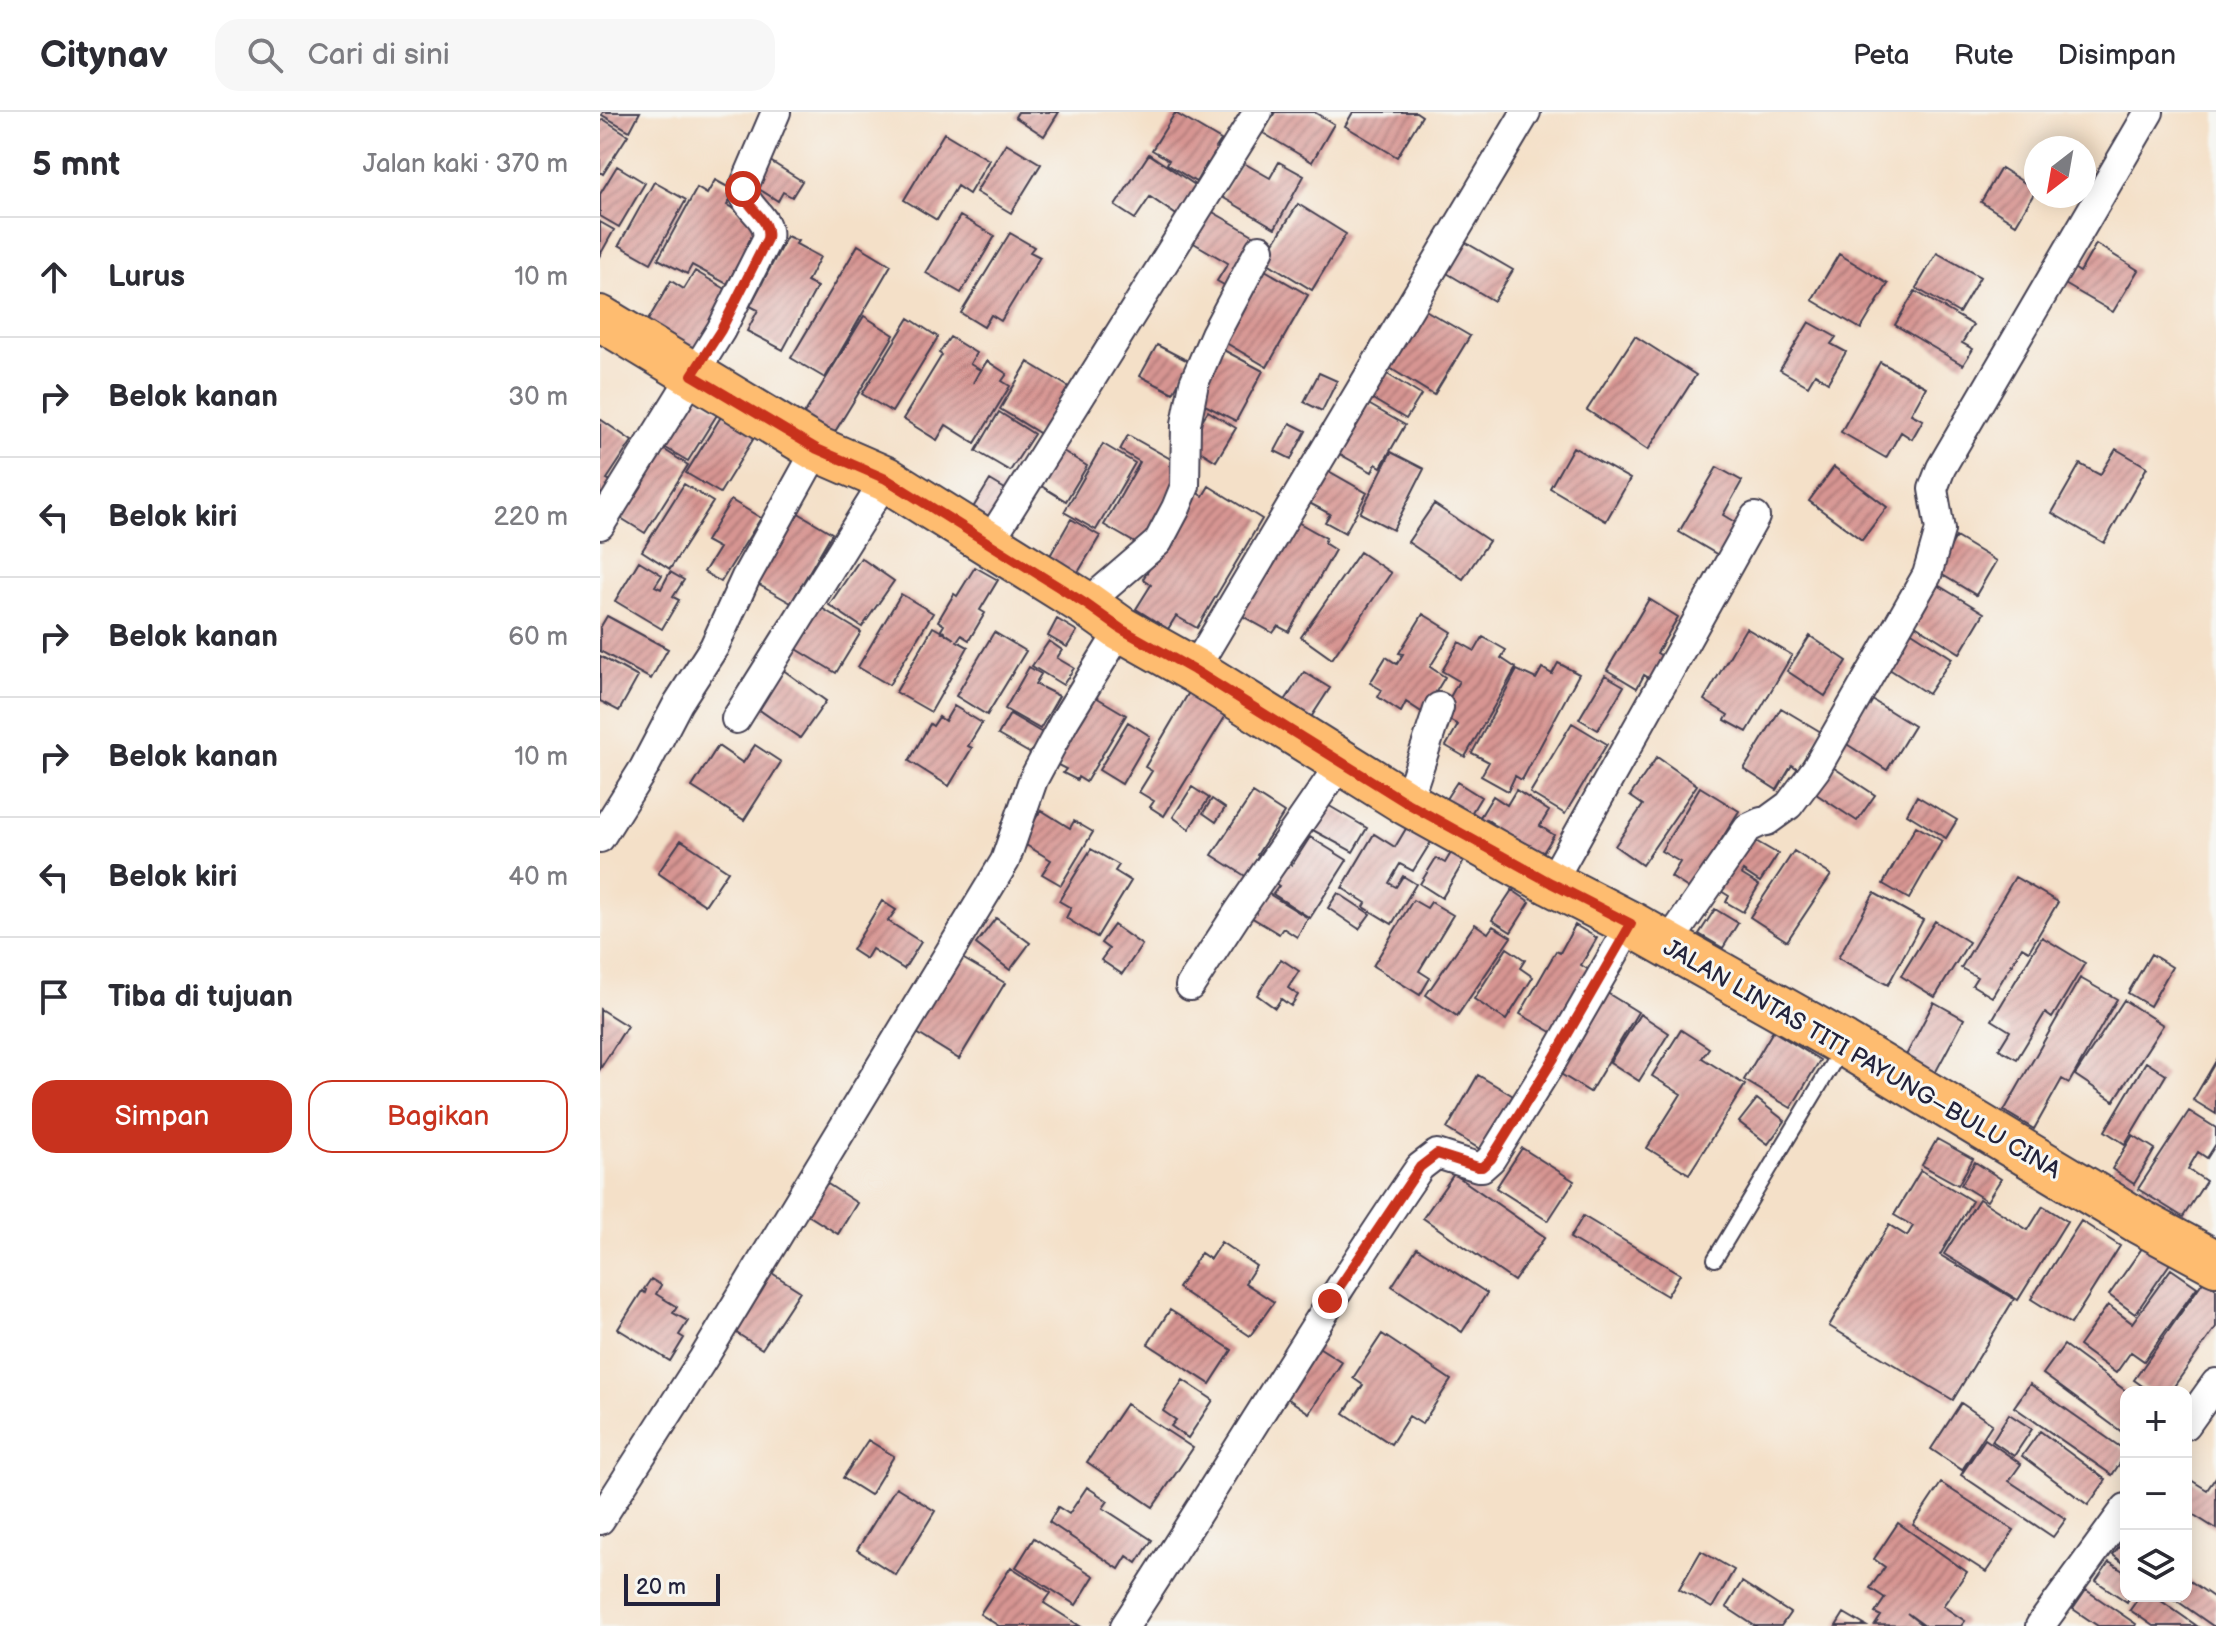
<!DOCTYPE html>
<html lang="id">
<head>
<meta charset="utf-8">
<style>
	:root { --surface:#fff; --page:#f7f7f7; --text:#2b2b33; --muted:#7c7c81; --line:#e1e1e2; --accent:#c8321e }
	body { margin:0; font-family:"Balsamiq Sans",sans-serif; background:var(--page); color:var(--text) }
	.controls { position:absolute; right:24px; bottom:24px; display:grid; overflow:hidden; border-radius:16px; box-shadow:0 4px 20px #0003 }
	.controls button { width:72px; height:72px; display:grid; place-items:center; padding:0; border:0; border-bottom:2px solid var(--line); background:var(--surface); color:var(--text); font:40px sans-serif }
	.compass { position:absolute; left:1424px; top:24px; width:72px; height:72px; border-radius:50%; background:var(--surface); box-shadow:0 4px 20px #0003; rotate:211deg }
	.scale { position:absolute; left:24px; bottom:20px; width:96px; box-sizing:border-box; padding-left:8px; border:4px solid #22223b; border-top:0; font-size:22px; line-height:28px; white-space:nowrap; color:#22223b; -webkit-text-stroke:6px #f6f6f2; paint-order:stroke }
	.stop { position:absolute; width:24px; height:24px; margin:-18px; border:6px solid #c8321e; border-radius:50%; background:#fff }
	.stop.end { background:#c8321e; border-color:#fff; box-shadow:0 2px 8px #0008 }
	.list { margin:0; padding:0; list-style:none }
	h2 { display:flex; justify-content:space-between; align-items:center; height:104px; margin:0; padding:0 32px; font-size:34px }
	h2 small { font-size:26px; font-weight:400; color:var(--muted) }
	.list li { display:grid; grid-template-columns:52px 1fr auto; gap:24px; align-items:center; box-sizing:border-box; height:120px; padding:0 32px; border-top:2px solid var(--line) }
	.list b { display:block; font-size:30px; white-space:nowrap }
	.list em { font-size:26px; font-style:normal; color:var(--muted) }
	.actions { display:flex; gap:16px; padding:24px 32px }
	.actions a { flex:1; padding:18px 0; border:2px solid var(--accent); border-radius:24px; text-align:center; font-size:28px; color:var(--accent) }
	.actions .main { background:var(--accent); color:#fff }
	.icon { flex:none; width:44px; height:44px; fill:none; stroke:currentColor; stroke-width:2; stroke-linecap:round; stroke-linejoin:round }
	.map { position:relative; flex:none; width:1616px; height:1514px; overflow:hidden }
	header { display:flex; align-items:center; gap:48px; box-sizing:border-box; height:112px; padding:0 40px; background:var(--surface); border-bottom:2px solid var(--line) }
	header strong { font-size:38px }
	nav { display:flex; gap:44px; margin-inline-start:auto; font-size:28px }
	.search { width:560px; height:72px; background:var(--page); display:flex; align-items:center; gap:20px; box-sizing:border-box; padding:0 28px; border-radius:24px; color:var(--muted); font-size:30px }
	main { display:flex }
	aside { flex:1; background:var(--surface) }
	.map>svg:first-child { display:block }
</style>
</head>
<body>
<header>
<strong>Citynav</strong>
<div class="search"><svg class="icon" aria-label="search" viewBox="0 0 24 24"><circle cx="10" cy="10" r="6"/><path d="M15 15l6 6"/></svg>Cari di sini</div>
<nav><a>Peta</a><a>Rute</a><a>Disimpan</a></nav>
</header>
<main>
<aside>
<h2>5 mnt<small>Jalan kaki · 370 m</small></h2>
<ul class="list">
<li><svg class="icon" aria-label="ahead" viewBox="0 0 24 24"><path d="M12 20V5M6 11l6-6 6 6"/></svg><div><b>Lurus</b></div><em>10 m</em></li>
<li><svg class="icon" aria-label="right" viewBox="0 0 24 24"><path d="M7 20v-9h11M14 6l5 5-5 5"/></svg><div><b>Belok kanan</b></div><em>30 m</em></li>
<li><svg class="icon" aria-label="left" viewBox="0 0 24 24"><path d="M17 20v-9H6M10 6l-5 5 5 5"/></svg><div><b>Belok kiri</b></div><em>220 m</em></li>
<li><svg class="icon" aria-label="right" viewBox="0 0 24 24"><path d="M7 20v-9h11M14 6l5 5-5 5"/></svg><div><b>Belok kanan</b></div><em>60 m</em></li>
<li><svg class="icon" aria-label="right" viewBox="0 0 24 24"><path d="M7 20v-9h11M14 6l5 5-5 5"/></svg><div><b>Belok kanan</b></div><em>10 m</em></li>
<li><svg class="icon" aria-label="left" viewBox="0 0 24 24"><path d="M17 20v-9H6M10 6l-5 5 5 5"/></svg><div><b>Belok kiri</b></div><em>40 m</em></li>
<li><svg class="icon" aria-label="arrive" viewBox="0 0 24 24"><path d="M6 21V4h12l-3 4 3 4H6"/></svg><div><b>Tiba di tujuan</b></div></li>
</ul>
<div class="actions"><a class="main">Simpan</a><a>Bagikan</a></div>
</aside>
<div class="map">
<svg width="1616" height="1514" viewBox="0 0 1616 1514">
	<defs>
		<pattern id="building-hatch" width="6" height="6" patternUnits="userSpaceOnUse" patternTransform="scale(2)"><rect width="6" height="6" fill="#d79592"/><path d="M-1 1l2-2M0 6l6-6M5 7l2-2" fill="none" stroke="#ae7978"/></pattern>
	</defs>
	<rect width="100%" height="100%" fill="#f6f6f2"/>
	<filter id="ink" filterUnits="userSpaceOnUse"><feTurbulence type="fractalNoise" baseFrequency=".0125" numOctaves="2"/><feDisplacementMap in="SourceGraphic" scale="16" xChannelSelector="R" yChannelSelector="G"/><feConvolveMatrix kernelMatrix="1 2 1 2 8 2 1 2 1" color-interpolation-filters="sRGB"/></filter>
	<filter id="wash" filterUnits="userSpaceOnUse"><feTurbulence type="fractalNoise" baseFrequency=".006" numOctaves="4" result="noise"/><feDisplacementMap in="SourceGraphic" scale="32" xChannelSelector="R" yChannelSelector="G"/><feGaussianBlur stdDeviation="1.8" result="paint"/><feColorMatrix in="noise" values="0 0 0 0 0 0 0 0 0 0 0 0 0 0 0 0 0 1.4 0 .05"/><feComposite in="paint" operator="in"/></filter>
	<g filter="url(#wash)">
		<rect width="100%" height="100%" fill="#f4e0c8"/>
		<g id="blocks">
			<path fill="url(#building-hatch)" d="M3 0H40L30 19 2 3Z
				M418 0H459L444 24 415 5Z
				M675 0H714L734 12 712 50 663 21Z
				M753 0H816L822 4 797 45 745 14Z
				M575 1 621 28 616 36 622 40 613 54 607 51 596 70 567 52 569 48 552 38Z
				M3 7 28 23 3 62 0 60V11Z
				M344 21 389 48 369 82 357 74 337 108 304 88Z
				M406 31 441 52 411 101 376 80Z
				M549 42 598 75 578 104 550 85 535 107 515 94Z
				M167 47 202 69 192 85 183 80 178 89 151 72Z
				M642 50 670 66 679 50 704 64 675 116 622 85Z
				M17 54 45 71 19 115 0 104V82Z
				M1401 56 1436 78 1416 112 1381 90Z
				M115 68 135 79 127 93 161 112 127 172 92 153 87 162 58 147 97 76 107 82Z
				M54 70 86 88 51 151 19 133Z
				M698 92 746 122 712 178 663 148Z
				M611 99 660 127 631 177 617 169 628 151 592 130Z
				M360 104 395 124 361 181 326 161Z
				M0 110 14 118 0 143Z
				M410 121 434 135 430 140 440 145 401 209 391 203 384 215 361 201Z
				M187 124 198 129 196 132 220 145 207 170 217 175 183 238 147 219 158 198 150 194Z
				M863 129 913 158 894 189 845 160Z
				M1496 132 1538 158 1513 200 1463 171 1472 155 1480 160Z
				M258 133 291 153 225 266 191 246Z
				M1337 141 1380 165 1359 201 1316 176Z
				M1239 142 1288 172 1261 217 1212 188Z
				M658 154 708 183 667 255 616 225Z
				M95 159 134 182 100 241 47 210 71 169 84 177Z
				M1315 179 1373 213 1362 231 1373 237 1363 253 1295 213Z
				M815 192 870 224 834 283 780 250Z
				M264 204 294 223 225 336 195 317Z
				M309 206 338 225 292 300 262 282Z
				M1209 210 1236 225 1231 232 1246 240 1228 270 1215 262 1208 274 1180 258Z
				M1035 224 1096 263 1048 338 987 298Z
				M350 225 376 241 370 252 380 258 373 271 387 249 407 262 402 269 410 274 375 331 346 313 337 328 303 307 342 243 339 241Z
				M557 233 590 250 573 281 540 264Z
				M618 235 663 259 636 309 591 286Z
				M428 250 469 275 441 322 400 297Z
				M1280 250 1326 275 1311 302 1323 308 1312 327 1301 320 1286 346 1241 320Z
				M776 255 821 283 806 307 761 280Z
				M719 261 737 269 722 299 704 290Z
				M91 281 120 298 88 349 59 332Z
				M756 285 805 313 781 355 776 352 772 360 736 340Z
				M608 299 636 316 616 349 587 331Z
				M124 300 157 321 120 381 86 361Z
				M399 300 434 322 410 359 376 339Z
				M0 307 32 329 7 367 13 370 0 390Z
				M690 311 706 319 691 347 675 339Z
				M528 323 583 354 544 436 504 413 540 350 520 338Z
				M503 332 535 351 496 418 464 400Z
				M60 335 88 353 45 421 16 403Z
				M973 335 1030 367 1006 409 950 376Z
				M460 337 487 354 466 389 438 372Z
				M1516 337 1547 355 1504 431 1452 401 1480 352 1500 363Z
				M791 340 824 357 793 418 760 401Z
				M718 353 767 381 745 421 725 410 730 402 700 386Z
				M1117 355 1142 369 1123 403 1138 412 1120 444 1079 420Z
				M1234 355 1287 395 1262 428 1209 389Z
				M390 368 410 380 391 411 371 399Z
				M84 372 113 390 70 457 42 439Z
				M609 374 662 407 597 516 576 504 568 517 536 497 551 473 543 467 596 380 603 384Z
				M131 388 161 406 121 470 104 460 119 436 106 429Z
				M834 392 889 429 863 467 808 430Z
				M195 399 232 421 191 491 154 470Z
				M471 407 500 424 471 472 443 456Z
				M692 407 726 426 724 431 735 438 689 520 678 514 673 521 639 502Z
				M1356 425 1396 449 1376 483 1336 459Z
				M760 440 791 461 732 547 701 525Z
				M261 446 294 469 262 515 229 493Z
				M39 449 62 463 55 474 61 477 70 460 84 468 73 485 79 488 62 517 15 489Z
				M375 455 398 468 380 498 385 501 369 528 361 523 357 529 368 535 331 600 296 580 333 515 354 527 341 518 344 513 338 509 354 482 357 484Z
				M1336 472 1384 501 1360 541 1312 511Z
				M301 482 333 501 289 573 258 555Z
				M1049 487 1078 505 1057 541 1067 547 1054 569 1044 563 1037 576 1007 558Z
				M215 492 261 520 236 561 190 533Z
				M823 502 852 520 830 555 845 565 823 601 806 590 801 600 778 585 782 578 770 571 786 545 797 552 803 542 799 541Z
				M7 504 68 537 51 567 0 539V516Z
				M457 507 477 519 467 535 448 524Z
				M1146 516 1192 543 1147 620 1125 608 1128 603 1104 588Z
				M1307 517 1352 546 1328 582 1283 553Z
				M394 520 426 539 387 603 356 584Z
				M1210 524 1247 549 1225 584 1187 559Z
				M883 525 906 538 901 546 916 556 865 645 846 634 858 613 840 603 859 569 842 559 859 530 875 539Z
				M449 529 462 538 457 546 474 556 463 573 432 554Z
				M0 544 38 565 19 599 0 589Z
				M958 551 979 562 922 668 915 664 908 679 881 664 889 650 872 641 917 558 936 567 942 556 952 562Z
				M175 552 226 589 200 626 148 590Z
				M429 555 441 562 435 572 459 584 440 617 405 597Z
				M704 560 730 576 706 613 680 596Z
				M1005 563 1024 574 998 618 979 607Z
				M591 577 628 600 564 704 550 695 554 689 539 680 552 659 545 655Z
				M494 584 526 603 486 670 478 665 477 668 463 661 466 657 454 651Z
				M1269 586 1314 614 1287 658 1242 629Z
				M354 594 382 611 368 634 372 636 349 674 309 649 330 612 333 614 339 605 345 609Z
				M1181 596 1221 620 1198 657 1192 653 1177 678 1144 657Z
				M410 602 444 622 431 642 398 623Z
				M528 610 550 624 522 672 499 658Z
				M972 611 1007 632 965 702 930 681Z
				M155 633 181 650 144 708 92 675 118 634 143 651Z
				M1057 645 1097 673 1042 753 1015 734 1043 693 1030 684Z
				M1228 652 1275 683 1257 709 1210 678Z
				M857 670 881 685 872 700 880 705 893 684 907 693 916 678 949 699 940 714 954 723 938 749 888 719 892 711 886 707 878 719 840 696Z
				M592 675 609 686 589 717 573 705Z
				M1100 675 1139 699 1104 756 1096 781 1071 765 1080 750 1061 739Z
				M653 681 684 701 657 743 663 747 650 767 612 743Z
				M1317 684 1357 708 1346 726 1307 702Z
				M612 687 625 696 616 710 603 701Z
				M726 692 767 716 753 740 711 717Z
				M441 698 470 716 474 709 493 720 461 773 442 762 451 748 421 730Z
				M810 710 834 725 813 759 800 752 789 771 796 775 803 764 816 772 792 812 764 795 766 791 742 776 774 722 795 735Z
				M1316 714 1342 729 1309 787 1283 772Z
				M1147 724 1178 742 1160 770 1143 759 1141 762 1159 773 1143 800 1126 790 1129 784 1116 776Z
				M710 725 747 748 710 806 673 782 679 774 670 768 683 747 692 753Z
				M81 728 128 759 105 793 58 761Z
				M491 737 519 753 515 759 531 769 497 825 466 806 471 796 459 789Z
				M1194 739 1231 763 1187 829 1150 805Z
				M851 741 864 749 842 786 820 772 836 746 845 751Z
				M1415 765 1458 790 1429 839 1422 835 1392 885 1372 873 1377 865 1361 856Z
				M912 778 930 790 911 820 892 808Z
				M664 779 708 806 697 825 683 816 679 822 651 805Z
				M738 781 770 802 759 817 728 796Z
				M1274 781 1323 808 1288 873 1238 846Z
				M813 788 827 796 831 790 853 803 819 859 830 866 820 883 773 854Z
				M282 789 296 798 288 809 321 830 304 857 272 837 266 847 252 838Z
				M1115 797 1138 811 1123 836 1099 822Z
				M396 806 430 831 410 858 376 832Z
				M1335 809 1369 830 1335 885 1301 864Z
				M875 812 888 821 893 814 911 825 857 904 826 883Z
				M514 813 542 833 522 862 501 848 509 837 501 831Z
				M975 813 997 826 981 853 992 860 957 923 920 902 956 839 960 841Z
				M1442 825 1485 851 1452 906 1445 901 1417 947 1399 937 1410 919 1392 908Z
				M907 836 925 848 920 856 933 865 906 908 874 887Z
				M1551 842 1572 855 1550 894 1528 881Z
				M357 843 405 871 359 947 312 918Z
				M681 847 699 859 688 876 698 883 691 894 681 887 675 896 657 883Z
				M1480 866 1517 887 1469 971 1462 967 1434 1017 1404 999Z
				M999 876 1038 900 990 980 951 956Z
				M1524 888 1563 913 1514 989 1475 963Z
				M1334 890 1364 907 1333 965 1303 949Z
				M0 897 27 914 0 957Z
				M1040 902 1069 921 1039 969 1010 950Z
				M1081 918 1109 936 1102 946 1145 973 1089 1062 1047 1036 1081 982 1052 964Z
				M1173 919 1220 948 1191 996 1144 968Z
				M1616 949V1002L1593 988Z
				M1546 950 1566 963 1525 1032 1505 1019Z
				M878 963 920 988 888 1042 847 1017Z
				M1157 987 1185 1009 1168 1032 1139 1010Z
				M1589 999 1616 1016V1032L1607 1046 1598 1040 1588 1057 1606 1069 1583 1105 1538 1077Z
				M1533 1023 1555 1037 1534 1072 1512 1057Z
				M1337 1027 1373 1047 1358 1073 1322 1053Z
				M922 1036 974 1069 948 1109 896 1076Z
				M1375 1050 1401 1067 1387 1089 1361 1073Z
				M1321 1058 1372 1089 1340 1143 1414 1187 1353 1288 1229 1214 1289 1113 1307 1124 1313 1114 1294 1103Z
				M854 1062 945 1125 914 1169 823 1106Z
				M217 1065 257 1091 238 1122 197 1096Z
				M1379 1087 1428 1118 1443 1094 1467 1109 1418 1188 1344 1142Z
				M983 1104 1080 1162 1067 1184 970 1126Z
				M1481 1109 1520 1134 1471 1212 1431 1187Z
				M621 1130 656 1154 645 1171 674 1190 650 1224 578 1176 601 1141 610 1147Z
				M1545 1132 1571 1150 1535 1202 1509 1183Z
				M817 1136 887 1181 862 1220 792 1174Z
				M164 1156 200 1179 162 1237 127 1215Z
				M1571 1157 1597 1175 1544 1249 1531 1240 1516 1261 1479 1234 1508 1193 1532 1211Z
				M51 1167 61 1173 56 1182 77 1195 73 1201 88 1209 79 1223 84 1226 70 1249 18 1217 42 1179 45 1181 46 1178 44 1177Z
				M1604 1168 1616 1177V1215L1570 1280H1551L1534 1268Z
				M570 1198 632 1238 610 1272 548 1232Z
				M782 1222 851 1268 822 1312 809 1304 791 1332 744 1301 763 1273 753 1266Z
				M1464 1233 1526 1279V1323L1443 1262Z
				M717 1234 742 1250 709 1301 684 1284Z
				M583 1268 613 1288 588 1326 571 1314 576 1308 563 1299Z
				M1430 1272 1526 1339V1342L1512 1363 1414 1295Z
				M1361 1291 1392 1312 1362 1358 1331 1337Z
				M526 1292 593 1336 553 1395 487 1350Z
				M1409 1302 1432 1317 1414 1344 1392 1329Z
				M1440 1319 1506 1368 1488 1393 1422 1344Z
				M1385 1327 1421 1352 1409 1369 1466 1407 1453 1425 1361 1363Z
				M268 1328 294 1344 270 1383 243 1366Z
				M1586 1365 1607 1378 1616 1365V1417L1586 1398Z
				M1341 1371 1414 1418 1386 1460 1313 1413Z
				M296 1375 335 1399 296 1463 257 1438Z
				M487 1375 508 1389 503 1396 552 1428 537 1451 527 1444 519 1457 449 1410 458 1395 469 1402Z
				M1298 1411 1367 1460 1343 1494 1365 1509 1361 1514H1325L1307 1501 1323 1514 1275 1513 1281 1504 1275 1501 1285 1486 1270 1476 1285 1455 1274 1447Z
				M434 1426 494 1464 476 1493 416 1455Z
				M1526 1426V1453L1513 1443Z
				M1101 1439 1134 1458 1112 1496 1079 1477Z
				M1509 1450 1526 1461V1484H1530L1527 1490 1496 1469Z
				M411 1455 451 1481 444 1491 480 1514H399L380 1502Z
				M1586 1466 1616 1487V1514H1613L1570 1484H1586Z
				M1142 1470 1190 1501 1181 1514H1155L1126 1495Z
				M1486 1478 1536 1512 1535 1514H1498L1473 1497Z
				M1540 1484H1554L1597 1514H1553L1530 1498Z
				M1244 1501 1266 1514H1236Z"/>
		</g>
	</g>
	<g filter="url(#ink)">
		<use href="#blocks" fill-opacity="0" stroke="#423e50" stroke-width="2"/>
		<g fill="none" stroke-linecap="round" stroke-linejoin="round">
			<g stroke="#423e50" stroke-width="18">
				<path id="service" d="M1115 1147 1242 936"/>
			</g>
			<g stroke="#423e50" stroke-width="32">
				<path id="minor" d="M0 413 121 218 167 127C171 104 145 98 143 77L176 0
					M388 432 658 0
					M486 492 558 430 576 396 585 374 586 312 594 271 615 222 660 137
					M594 558 926 0
					M136 607 286 367
					M807 691 839 595
					M0 726 44 656 78 591 114 535 146 465 217 337
					M951 771 1155 405
					M1067 833 1148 716 1161 710 1167 709 1189 693 1216 657 1327 463 1340 418 1333 377 1341 356 1549 0
					M590 874 639 799 741 651
					M1586 1313 1616 1271
					M0 1408 103 1247 405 749 433 668 465 608 521 517
					M525 1514C625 1362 717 1205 820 1055L837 1042 878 1055H882L891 1047 954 946 1031 812
					M1440 1514 1526 1396"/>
			</g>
			<g stroke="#423e50" stroke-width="48">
				<path id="primary" d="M0 206 217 337 286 367 486 492 521 517 594 558 807 691 951 771 1031 812 1244 932 1540 1110 1616 1151"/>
			</g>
			<use href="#service" stroke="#fff" stroke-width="14"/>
			<use href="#minor" stroke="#fff" stroke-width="28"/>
			<use href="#primary" stroke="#febc70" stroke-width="44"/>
		</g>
	</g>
	<g fill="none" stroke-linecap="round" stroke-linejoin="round" filter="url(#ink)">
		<path stroke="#c8321e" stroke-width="10" d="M143 77C145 98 171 104 167 127L121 218 92 263 217 337 286 367 486 492 521 517 594 558 807 691 951 771 1031 812 954 946 891 1047 882 1055H878L837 1042 820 1055 730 1189"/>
	</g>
	<g text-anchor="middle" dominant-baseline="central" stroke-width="6" stroke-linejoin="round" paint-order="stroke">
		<g font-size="24" fill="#22223b" stroke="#f6f6f2">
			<text transform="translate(1262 947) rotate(30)">JALAN LINTAS TITI PAYUNG–BULU CINA</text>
		</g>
	</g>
</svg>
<div class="controls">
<button>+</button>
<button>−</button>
<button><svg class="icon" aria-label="layers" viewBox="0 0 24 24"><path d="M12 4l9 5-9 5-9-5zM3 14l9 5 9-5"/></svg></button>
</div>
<svg class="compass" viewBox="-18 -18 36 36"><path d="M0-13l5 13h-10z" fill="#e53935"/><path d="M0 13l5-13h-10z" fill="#7c7c81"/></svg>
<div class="scale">20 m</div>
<div class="stop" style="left:143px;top:77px"></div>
<div class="stop end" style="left:730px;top:1189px"></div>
</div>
</main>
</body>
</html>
